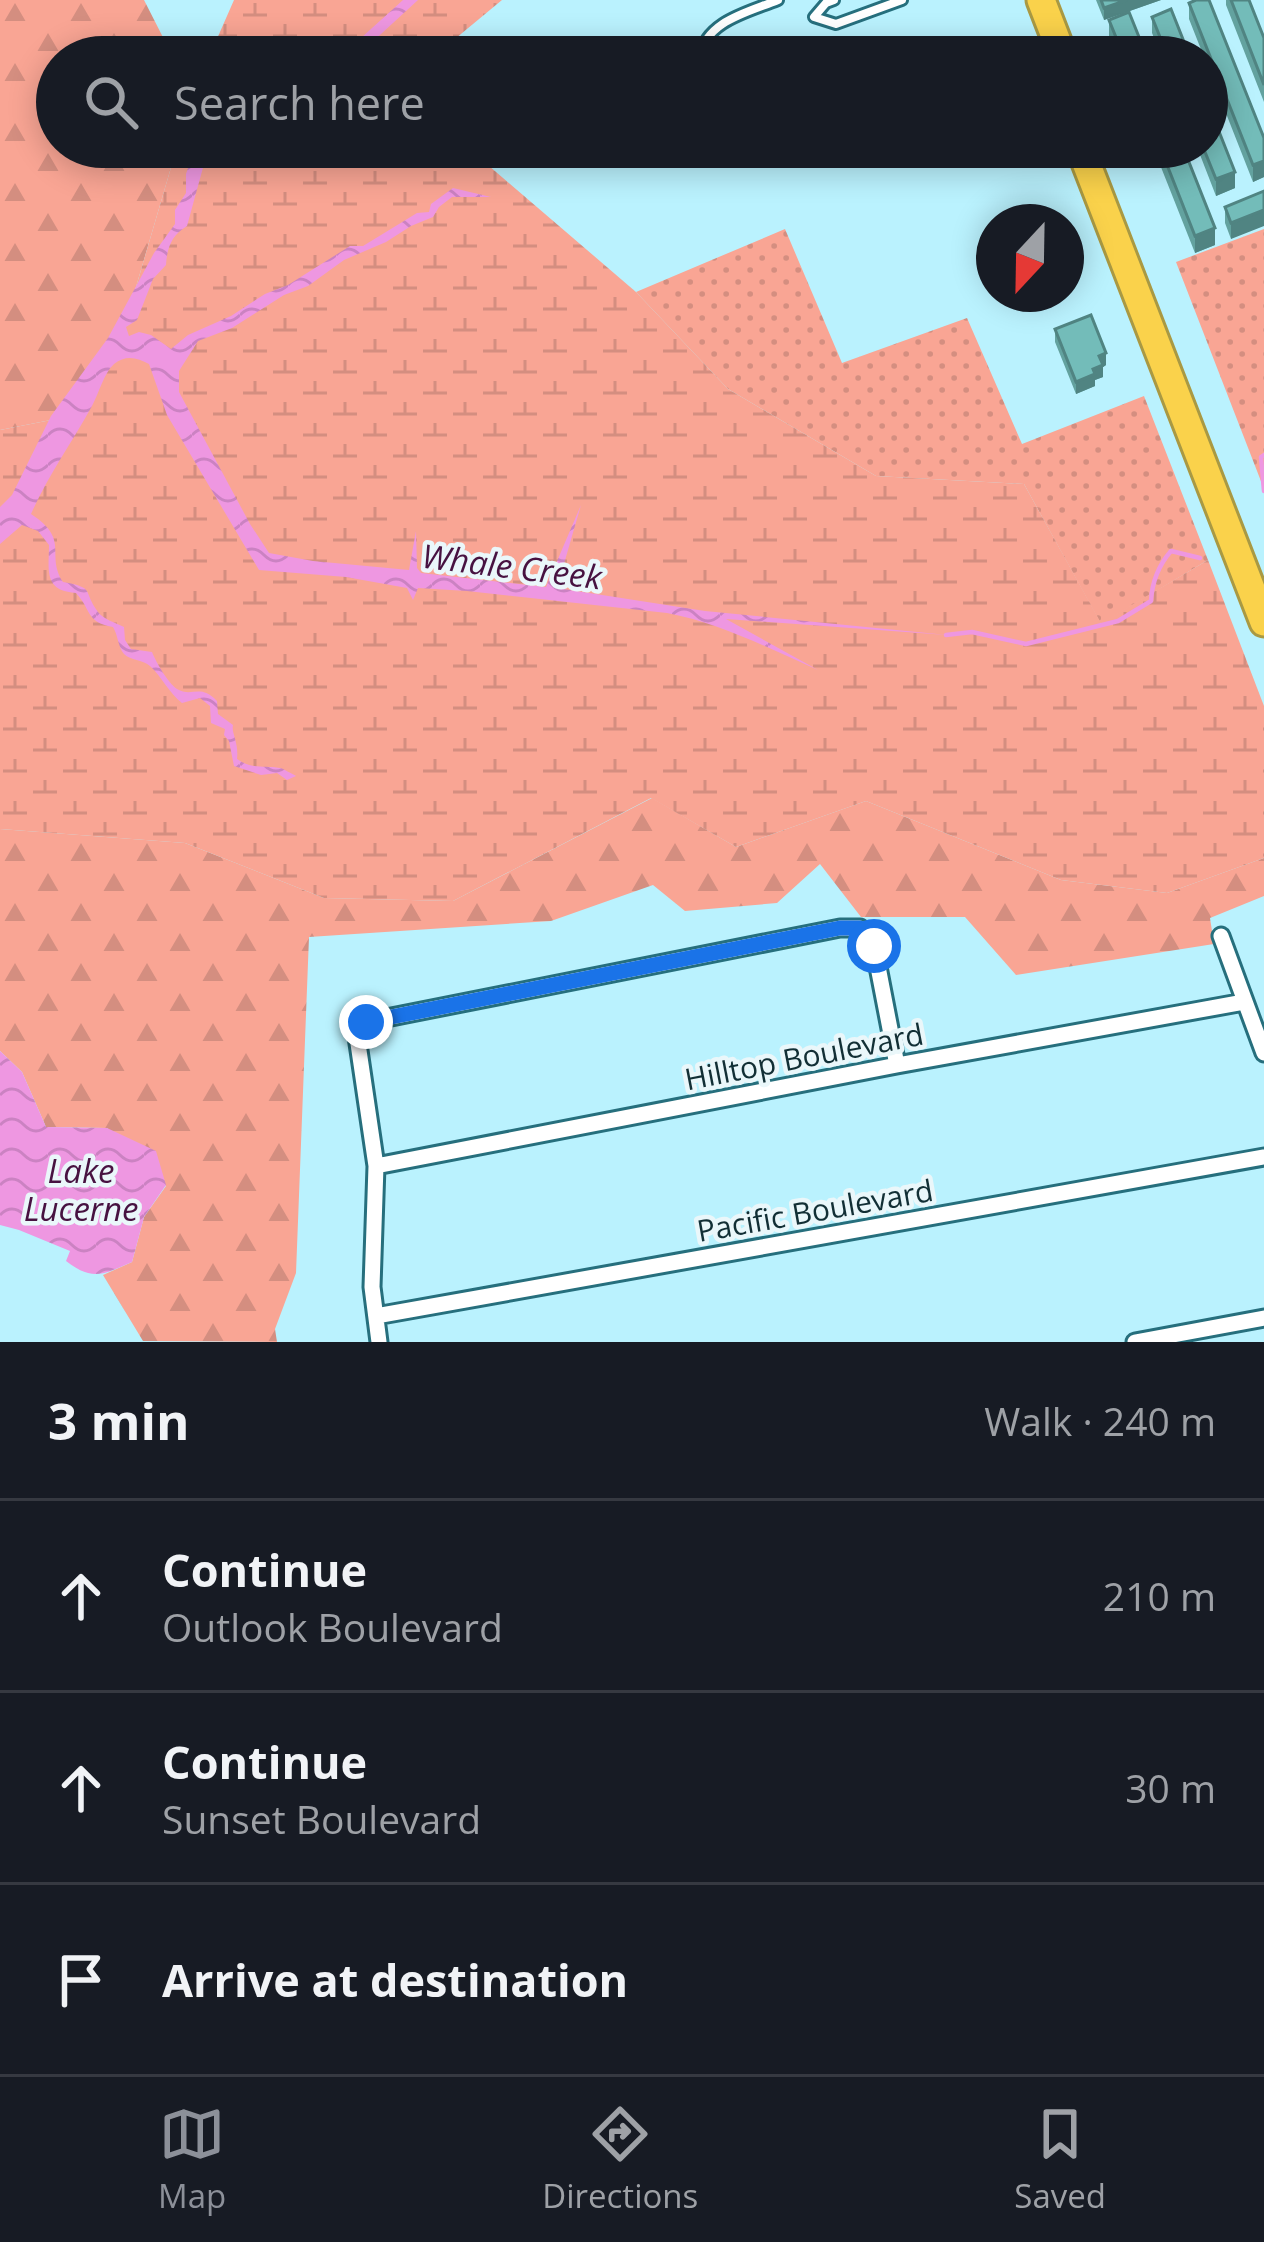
<!DOCTYPE html>
<html lang="en">
<head>
<meta charset="utf-8">
<style>
	:root { --surface:#171b24; --page:#242831; --text:#f1f3f6; --muted:#9ea1a6; --line:#363941; --accent:#8c9099 }
	body { margin:0; font-family:"Open Sans",sans-serif; background:var(--page); color:var(--text) }
	.compass { position:absolute; left:976px; top:204px; width:108px; height:108px; border-radius:50%; background:var(--surface); box-shadow:0 6px 30px #0003; rotate:202deg }
	.stop { position:absolute; width:36px; height:36px; margin:-27px; border:9px solid #1a73e8; border-radius:50%; background:#fff }
	.stop.end { background:#1a73e8; border-color:#fff; box-shadow:0 3px 12px #0008 }
	.list { margin:0; padding:0; list-style:none }
	h2 { display:flex; justify-content:space-between; align-items:center; height:156px; margin:0; padding:0 48px; font-size:51px }
	h2 small { font-size:39px; font-weight:400; color:var(--muted) }
	.list li { display:grid; grid-template-columns:78px 1fr auto; gap:36px; align-items:center; box-sizing:border-box; height:192px; padding:0 48px; border-top:3px solid var(--line) }
	.list b { display:block; font-size:45px; white-space:nowrap }
	.list p { margin:0; font-size:39px; white-space:nowrap; color:var(--muted) }
	.list em { font-size:39px; font-style:normal; color:var(--muted) }
	.icon { flex:none; width:66px; height:66px; fill:none; stroke:currentColor; stroke-width:2; stroke-linecap:round; stroke-linejoin:round }
	.map { position:relative; flex:none; width:1264px; height:1342px; overflow:hidden }
	.search { position:absolute; background:var(--surface); box-shadow:0 6px 30px #0003; left:36px; right:36px; top:36px; height:132px; display:flex; align-items:center; gap:30px; box-sizing:border-box; padding:0 42px; border-radius:66px; color:var(--muted); font-size:45px }
	.sheet { height:732px; background:var(--surface) }
	nav { display:flex; justify-content:space-around; align-items:center; box-sizing:border-box; height:168px; border-top:3px solid var(--line); background:var(--surface); font-size:33px; color:var(--muted) }
	nav a { display:grid; justify-items:center; gap:6px }
	nav .on { color:var(--accent) }
	.map>svg:first-child { display:block }
</style>
</head>
<body>
<div class="map">
<svg width="1264" height="1342" viewBox="0 0 1264 1342">
	<defs>
		<pattern id="grass-dots" width="8" height="8" patternUnits="userSpaceOnUse" patternTransform="scale(3)"><rect width="8" height="8" fill="#f9a594"/><path d="M2 2h.1M6 6h.1" fill="none" stroke="#d48e80" stroke-width="1.8" stroke-linecap="round"/></pattern>
		<pattern id="forest-firs" width="22" height="20" patternUnits="userSpaceOnUse" patternTransform="scale(3)"><rect width="22" height="20" fill="#f9a594"/><path d="M5 1l3.5 6h-7zM16 11l3.5 6h-7z" fill="#d48e80"/></pattern>
		<pattern id="wetland-marsh" width="20" height="14" patternUnits="userSpaceOnUse" patternTransform="scale(3)"><rect width="20" height="14" fill="#f9a594"/><path d="M1 5h8M5 5V1M11 12h8M15 12V8" fill="none" stroke="#d48e80"/></pattern>
		<pattern id="water-waves" width="16" height="10" patternUnits="userSpaceOnUse" patternTransform="scale(3)"><rect width="16" height="10" fill="#ee97e1"/><path d="M0 5q4-4 8 0t8 0" fill="none" stroke="#cb82c2"/></pattern>
	</defs>
	<rect width="100%" height="100%" fill="#baf2fe"/>
	<path fill="url(#grass-dots)" d="M785 229 842 363 967 318 1022 444 1144 396 1208 560 1101 624 1024 484 876 476 728 389 636 292Z
		M1264 229V489L1176 262Z"/>
	<path fill="url(#forest-firs)" d="M0 0H144L173 57H57V147H177L126 321 51 420 0 430Z
		M652 798 736 847 866 801 1061 880 1167 893 1264 858V896L1210 918 1214 944 1016 975 965 917H861L820 864 777 903 685 911 653 885 551 921 309 937 296 1273 275 1329 277 1342 143 1341 103 1275 132 1262 144 1217 166 1186 107 1128 46 1127 22 1072 0 1051V829L185 843 324 898 453 901Z"/>
	<path fill="url(#wetland-marsh)" d="M234 0H502L438 53V57H209Z
		M177 147H467L636 292 728 389 876 476 1024 484 1101 623 1208 560 1264 706V858L1167 893 1061 880 866 801 736 847 651 798 453 901 324 898 185 843 0 829V430L51 420 126 321Z"/>
	<path fill="url(#water-waves)" d="M403 0H418L356 57H340Z
		M206 147H229L204 164 187 226C172 235 167 247 166 265L153 279 137 320 126 327 129 336 139 332 151 335 171 349 188 335 231 316 265 294 288 285 350 246H363L417 213 429 212 431 204 453 188 491 197H452L439 207 433 217 411 226 386 242 344 260 308 286 284 295 232 328 198 341 179 371V392L250 524 269 553 313 561 409 570 416 531 417 568 421 573 546 587 581 505 557 588 705 611 947 635 726 619 818 670C768 648 720 623 667 613L467 591 418 588 413 600 407 588 346 577 259 570 167 415 149 364C138 358 126 354 114 364 104 373 99 393 92 406 71 444 49 474 31 514 71 540 45 554 63 582 96 588 82 590 98 612 103 619 116 623 124 627L125 640 131 649 152 652C156 662 168 683 177 689 192 698 200 683 217 701L218 714 233 725C231 733 239 742 237 759 253 770 263 765 280 768 282 768 294 775 296 776L287 780 277 773 261 775 234 766 229 741 224 735 225 729 211 723 210 706 200 698 182 703C169 693 162 677 150 666 142 659 131 661 124 654 118 647 118 635 113 627 85 622 92 610 76 593 43 591 49 570 49 545L38 531 22 525 0 544V507L12 495 51 416 108 338 154 253 175 224V210L186 193V174L192 156Z
		M0 1051 22 1072 46 1127 107 1128 156 1151 166 1185 144 1217 132 1262C104 1274 93 1282 66 1261L70 1251 19 1230 0 1225Z"/>
	<g fill="none" stroke-linecap="round" stroke-linejoin="round">
		<path stroke="#ee97e1" stroke-width="4.5" d="M1264 455 1261 457 1264 491
			M946 635 972 632 1026 644 1118 621 1151 601C1152 582 1158 566 1171 551L1200 558"/>
		<g stroke="#266f7d" stroke-width="14">
			<path id="lane" d="M834 0 826 3 814 17 836 24 902 0
				M700 57C705 21 749 12 778 0"/>
		</g>
		<g stroke="#266f7d" stroke-width="21">
			<path id="street" d="M1221 936 1264 1053
				M376 1166 897 1065 1244 1002
				M376 1316 1264 1157
				M379 1342 372 1287 376 1166 356 1030 366 1022 840 928H860L874 946 897 1065
				M1135 1342 1264 1318"/>
		</g>
		<g stroke="#a99943" stroke-width="33">
			<path id="highway" d="M1041 0 1063 57
				M1080 147 1264 622"/>
		</g>
		<use href="#lane" stroke="#fff" stroke-width="8"/>
		<use href="#street" stroke="#fff" stroke-width="15"/>
		<use href="#highway" stroke="#fad24b" stroke-width="27"/>
	</g>
	<path fill="#63a29f" d="M1096 0H1161L1104 20Z
		M1226 0H1249L1264 38V102L1226 5Z
		M1189 3 1264 138V177L1253 182 1207 65V57H1204L1189 19Z
		M1152 17 1190 57H1162L1152 33Z
		M1109 20 1147 57H1118L1109 36Z
		M1153 147H1183L1215 245 1195 253Z
		M1197 147H1207L1235 188 1216 196Z
		M1264 191 1231 239 1225 223V207Z
		M1055 329 1106 365 1103 367V377L1095 380V386L1076 394 1055 342Z"/>
	<path fill="#508482" d="M1127 0H1161L1104 20V8Z
		M1264 161V177L1253 182V165Z
		M1235 172V188L1216 196V179Z
		M1264 210V226L1231 239V223Z
		M1215 228V245L1195 253V236Z
		M1106 353V365L1103 367V377L1095 380V386L1076 394V382L1093 369 1099 356Z"/>
	<path fill="#73bcb9" stroke="#508482" stroke-width="3" d="M1101 0H1127L1104 8Z
		M1196 0H1209L1264 138V161L1253 165 1189 3Z
		M1231 0H1249L1264 38V85Z
		M1171 9 1190 57H1168L1152 17Z
		M1129 12 1147 57H1124L1109 20Z
		M1207 101 1235 172 1216 179 1203 147H1207Z
		M1160 147H1183L1215 228 1195 236Z
		M1264 191V210L1231 223 1225 207Z
		M1091 315 1106 353 1099 356 1103 365 1093 369 1095 374 1076 382 1055 329Z"/>
	<g fill="none" stroke-linecap="round" stroke-linejoin="round">
		<path stroke="#1a73e8" stroke-width="15" d="M366 1022 840 928H860L874 946"/>
	</g>
	<g text-anchor="middle" dominant-baseline="central" stroke-width="9" stroke-linejoin="round" paint-order="stroke">
		<g font-size="30" fill="#122f35" stroke="#eaf7fa">
			<text transform="translate(804 1056) rotate(-11)">Hilltop Boulevard</text>
			<text transform="translate(815 1210) rotate(-10)">Pacific Boulevard</text>
		</g>
		<g font-size="33" font-style="italic" fill="#471241" stroke="#eaf7fa">
			<text transform="translate(512 566) rotate(7)">Whale Creek</text>
			<text x="81" y="1170">Lake<tspan x="81" dy="38">Lucerne</tspan></text>
		</g>
	</g>
</svg>
<svg class="compass" viewBox="-18 -18 36 36"><path d="M0-13l5 13h-10z" fill="#e53935"/><path d="M0 13l5-13h-10z" fill="#9ea1a6"/></svg>
<div class="stop" style="left:874px;top:946px"></div>
<div class="stop end" style="left:366px;top:1022px"></div>
<div class="search"><svg class="icon" aria-label="search" viewBox="0 0 24 24"><circle cx="10" cy="10" r="6"/><path d="M15 15l6 6"/></svg>Search here</div>
</div>
<section class="sheet">
<h2>3 min<small>Walk · 240 m</small></h2>
<ul class="list">
<li><svg class="icon" aria-label="ahead" viewBox="0 0 24 24"><path d="M12 20V5M6 11l6-6 6 6"/></svg><div><b>Continue</b><p>Outlook Boulevard</p></div><em>210 m</em></li>
<li><svg class="icon" aria-label="ahead" viewBox="0 0 24 24"><path d="M12 20V5M6 11l6-6 6 6"/></svg><div><b>Continue</b><p>Sunset Boulevard</p></div><em>30 m</em></li>
<li><svg class="icon" aria-label="arrive" viewBox="0 0 24 24"><path d="M6 21V4h12l-3 4 3 4H6"/></svg><div><b>Arrive at destination</b></div></li>
</ul>
</section>
<nav>
<a class="on"><svg class="icon" aria-label="map" viewBox="0 0 24 24"><path d="M3 6l6-2 6 2 6-2v14l-6 2-6-2-6 2zM9 4v14M15 6v14"/></svg>Map</a>
<a><svg class="icon" aria-label="directions" viewBox="0 0 24 24"><path d="M12 3l9 9-9 9-9-9zM9 14v-3h6M13 9l2 2-2 2"/></svg>Directions</a>
<a><svg class="icon" aria-label="saved" viewBox="0 0 24 24"><path d="M7 4h10v16l-5-4-5 4z"/></svg>Saved</a>
</nav>
</body>
</html>
